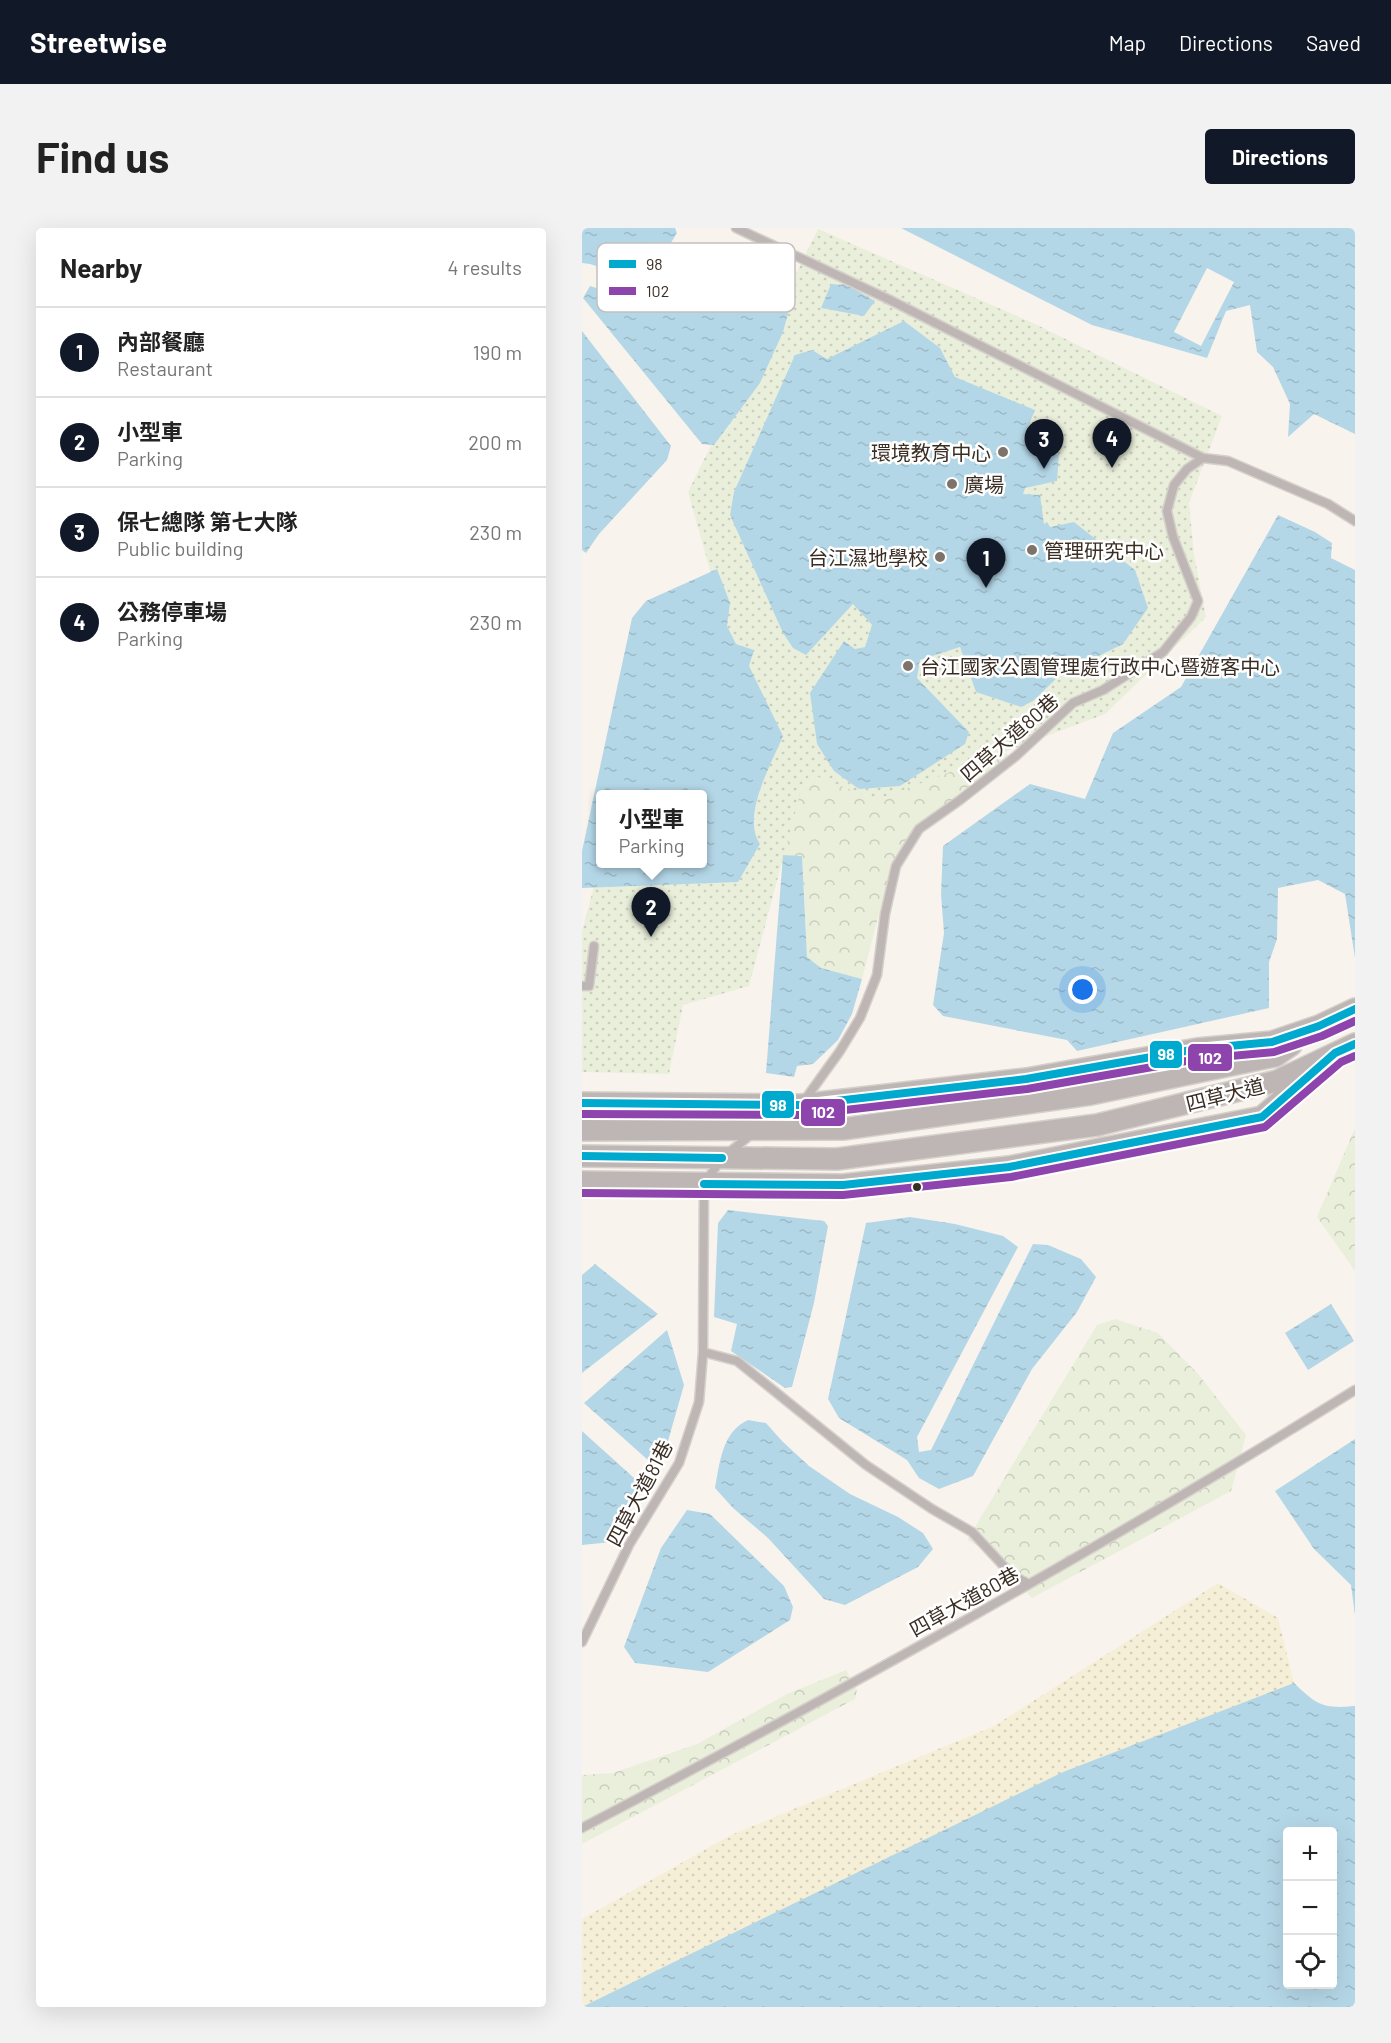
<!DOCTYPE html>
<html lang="en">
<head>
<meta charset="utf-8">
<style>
	:root { --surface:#fff; --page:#f2f2f2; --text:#222; --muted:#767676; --line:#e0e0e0; --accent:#111827 }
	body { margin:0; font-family:Barlow,"Noto Sans TC",sans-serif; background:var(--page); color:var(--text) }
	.controls { position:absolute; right:18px; bottom:18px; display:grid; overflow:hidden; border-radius:6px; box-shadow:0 6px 24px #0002 }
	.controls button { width:54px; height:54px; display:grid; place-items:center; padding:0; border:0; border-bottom:2px solid var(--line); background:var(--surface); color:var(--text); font:30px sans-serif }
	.you { position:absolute; left:501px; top:762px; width:21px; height:21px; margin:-15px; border:4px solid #fff; border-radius:50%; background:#1a73e8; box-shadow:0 0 0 9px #1a73e833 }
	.badge { display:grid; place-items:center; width:39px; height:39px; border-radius:50%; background:var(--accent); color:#fff; font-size:20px; font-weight:700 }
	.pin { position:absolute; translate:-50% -50px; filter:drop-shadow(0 2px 3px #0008) }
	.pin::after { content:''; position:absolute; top:32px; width:21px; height:18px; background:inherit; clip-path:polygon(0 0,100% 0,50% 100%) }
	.popup { position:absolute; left:14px; top:562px; width:111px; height:78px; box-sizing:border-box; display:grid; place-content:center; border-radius:6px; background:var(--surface); filter:drop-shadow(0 2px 4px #0005); font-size:20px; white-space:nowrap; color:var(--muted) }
	.popup b { font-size:22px; color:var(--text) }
	.popup::after { content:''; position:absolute; left:50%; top:100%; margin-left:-12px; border:12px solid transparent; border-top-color:var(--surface) }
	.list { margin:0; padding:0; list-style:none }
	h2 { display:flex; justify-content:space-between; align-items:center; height:78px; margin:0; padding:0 24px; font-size:26px }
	h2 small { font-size:20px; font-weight:400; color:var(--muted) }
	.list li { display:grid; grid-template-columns:39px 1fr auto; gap:18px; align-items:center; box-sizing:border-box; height:90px; padding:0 24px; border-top:2px solid var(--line) }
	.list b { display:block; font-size:22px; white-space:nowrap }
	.list p { margin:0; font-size:20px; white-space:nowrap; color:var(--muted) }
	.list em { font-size:20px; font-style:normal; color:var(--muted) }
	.icon { flex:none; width:33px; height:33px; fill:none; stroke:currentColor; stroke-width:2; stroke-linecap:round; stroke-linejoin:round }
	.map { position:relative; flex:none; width:773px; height:1779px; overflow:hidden; border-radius:6px }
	header { display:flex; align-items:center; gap:36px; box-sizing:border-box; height:84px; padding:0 30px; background:var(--accent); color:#fff }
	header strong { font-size:28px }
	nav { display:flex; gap:33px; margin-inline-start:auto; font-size:21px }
	.intro { display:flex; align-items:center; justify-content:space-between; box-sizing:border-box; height:144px; padding:0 36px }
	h1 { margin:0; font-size:42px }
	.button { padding:15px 27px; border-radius:6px; background:var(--accent); color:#fff; font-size:21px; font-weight:700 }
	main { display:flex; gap:36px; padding:0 36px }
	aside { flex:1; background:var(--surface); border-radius:6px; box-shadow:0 6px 24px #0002 }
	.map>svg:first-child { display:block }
</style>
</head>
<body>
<header>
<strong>Streetwise</strong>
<nav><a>Map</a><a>Directions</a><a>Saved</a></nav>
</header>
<div class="intro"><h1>Find us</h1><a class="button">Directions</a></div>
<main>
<aside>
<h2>Nearby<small>4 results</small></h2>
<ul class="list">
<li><span class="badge">1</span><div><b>內部餐廳</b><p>Restaurant</p></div><em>190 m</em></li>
<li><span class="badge">2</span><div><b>小型車</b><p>Parking</p></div><em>200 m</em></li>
<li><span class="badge">3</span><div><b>保七總隊 第七大隊</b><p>Public building</p></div><em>230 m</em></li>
<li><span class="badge">4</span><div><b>公務停車場</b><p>Parking</p></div><em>230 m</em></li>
</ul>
</aside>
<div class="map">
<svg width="773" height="1779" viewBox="0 0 773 1779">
	<defs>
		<pattern id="forest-crowns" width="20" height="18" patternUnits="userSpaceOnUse" patternTransform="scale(1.5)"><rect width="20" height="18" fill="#eaefdb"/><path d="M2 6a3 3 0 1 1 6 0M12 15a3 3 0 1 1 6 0" fill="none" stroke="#c9cdbc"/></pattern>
		<pattern id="sand-dots" width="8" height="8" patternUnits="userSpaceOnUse" patternTransform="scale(1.5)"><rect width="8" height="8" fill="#f6efd7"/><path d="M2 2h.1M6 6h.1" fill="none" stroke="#d4cdb8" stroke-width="1.8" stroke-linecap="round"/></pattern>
		<pattern id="park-dots" width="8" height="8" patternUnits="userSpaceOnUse" patternTransform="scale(1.5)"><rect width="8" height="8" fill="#eaefdb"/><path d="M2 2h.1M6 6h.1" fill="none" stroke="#c9cdbc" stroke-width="1.8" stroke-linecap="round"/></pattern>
		<pattern id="water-ripples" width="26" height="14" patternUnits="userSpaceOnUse" patternTransform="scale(1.5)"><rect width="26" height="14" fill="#b4d7e7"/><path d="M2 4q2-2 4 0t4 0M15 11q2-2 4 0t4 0" fill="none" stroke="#9cb9c6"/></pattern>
	</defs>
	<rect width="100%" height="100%" fill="#f9f3ed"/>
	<path fill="url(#forest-crowns)" d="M387 504 428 528 332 600 310 636 280 751 239 740 225 729 220 629 201 627 223 520Z
		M773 900V1043L735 989Z
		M533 1091 576 1105 617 1147 664 1207 649 1263 450 1370 410 1326 385 1312 515 1097Z
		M264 1442 275 1462 273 1471 0 1616V1547L31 1545 115 1516 205 1466Z"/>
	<path fill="url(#sand-dots)" d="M636 1355 696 1390 712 1455 76 1742 10 1779H0V1691L149 1607 412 1498Z"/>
	<path fill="url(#park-dots)" d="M236 1 453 96 640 188 607 275 612 326 624 389 523 486 294 572 229 546 221 555 167 758 101 777 87 846 0 844V703L18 636H120V566L131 353 106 264Z"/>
	<path fill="url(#water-ripples)" fill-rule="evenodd" d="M0 0H93L95 5 69 47 53 51 8 36 0 35Z
		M319 0H773V206L732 186 706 209 708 176 691 139 675 124 668 77 644 83 625 130 510 97Z
		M128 23 140 25 200 50 212 64 201 104 178 155 132 217 120 216 1 70 8 58 66 76 86 73Z
		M249 56 265 57 293 73 282 88 239 80Z
		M322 93 358 120 373 149 453 182 441 211 464 227 477 226 475 253 443 260 441 266 458 267 462 296 465 294 468 299 492 294 553 342 566 380 541 416 478 447 451 473 439 479 394 464 378 419 338 432 335 450 387 504 383 516 318 558 277 561 252 543 235 516 228 465 262 413 273 421 283 419 290 397 271 376 224 427 211 420 201 405 148 287 152 264 213 127 230 122 245 131Z
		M0 103 89 218 85 232 17 306 4 325 0 322Z
		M696 287 733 304 750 315 749 330 773 342V730L763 666 736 652 696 660 695 711 687 734V780L495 823 485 812 361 788 351 777 362 705 359 666 361 618 448 556 503 571 531 505 599 459Z
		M135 341 148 375 145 398 154 416 172 422 167 438 201 508C189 537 159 588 178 616L156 654 0 660V623L50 390 64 373ZM18 566H120V636H18Z
		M201 627 220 628 225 729 239 740 280 751 270 786 256 812 231 836 215 838 212 849 184 845Z
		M146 982 242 993 246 998 232 1075 210 1159 203 1160 149 1123 155 1096 132 1089 136 995Z
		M328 989 373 996 421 1008 436 1019 335 1209 337 1224 349 1222 451 1016 466 1017 499 1031 514 1049 495 1084 450 1141 391 1248 357 1261 337 1250 325 1232 257 1190 246 1171 284 995Z
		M13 1036 76 1086 0 1145V1047Z
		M749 1076 772 1113 726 1142 703 1105Z
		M85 1102 102 1157 86 1213 76 1241 2 1175Z
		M166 1192 184 1195 200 1213 227 1238 268 1266 316 1289 341 1305 351 1321 336 1339 263 1377 242 1371 186 1310 151 1280 133 1260C138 1234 140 1204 166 1192Z
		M0 1203 62 1259 30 1314 0 1317Z
		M773 1211V1387L769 1357 732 1321 693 1263Z
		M105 1282 128 1286 202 1358 211 1379 208 1392 126 1444 53 1435 42 1419 79 1320Z
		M712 1455C735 1477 741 1481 773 1478V1779H0L481 1544ZM706 1604H750V1756H706Z"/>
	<path fill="#f9f3ed" d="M625 40 652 54 619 118 592 104Z"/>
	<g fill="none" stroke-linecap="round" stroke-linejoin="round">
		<g stroke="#d6d0ca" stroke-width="11">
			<path id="service" d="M154 0 306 71 621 230
				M0 758H7L12 718
				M222 873 258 823 278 790 295 747 303 686 314 638 337 601 378 572 434 528 491 475 521 462 581 424 609 389 616 373 591 309 585 283 592 257 605 241 621 230 646 233 746 276 773 293
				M121 1124 155 1133 284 1237 350 1281 390 1304 430 1347 447 1356
				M0 1414 47 1317 97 1235 117 1174 121 1124 122 956 140 930 171 905
				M0 1600C262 1462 522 1319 773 1162"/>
		</g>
		<g stroke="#d6d0ca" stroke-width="24">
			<path id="tertiary" d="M0 875 219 877 444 851 615 821 690 814 737 798 773 781
				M0 902 261 901 509 866 693 828 709 817
				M0 928 255 931 515 897 695 853 773 816
				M0 954 261 957 427 939 680 889 732 844"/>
		</g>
		<use href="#service" stroke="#bdb6b5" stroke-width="8"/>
		<use href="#tertiary" stroke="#bdb6b5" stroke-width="21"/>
		<g stroke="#fff" stroke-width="12">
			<path id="bus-1" d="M0 875 219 877 444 851 615 821 690 814 737 798 773 781
				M0 928 140 930
				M122 956 261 957 427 939 680 889 753 825 773 816"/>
		</g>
		<g stroke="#fff" stroke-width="12">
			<path id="bus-2" d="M0 886 220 887 445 861 616 831 692 824 740 808 773 793
				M0 965 261 967 429 949 683 899 759 834 773 828"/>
		</g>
		<use href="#bus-1" stroke="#00a9ce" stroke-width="8"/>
		<use href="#bus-2" stroke="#8e44ad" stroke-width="8"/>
	</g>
	<g fill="#7d736a" stroke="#fff" stroke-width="2">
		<circle cx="421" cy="224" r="6"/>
		<circle cx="370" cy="256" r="6"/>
		<circle cx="450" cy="322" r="6"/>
		<circle cx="358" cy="329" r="6"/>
		<circle cx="326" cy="438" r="6"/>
	</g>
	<circle fill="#3a2e24" stroke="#fff" stroke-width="2" cx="335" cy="959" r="5"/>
	<g text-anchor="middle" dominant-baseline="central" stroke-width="5" stroke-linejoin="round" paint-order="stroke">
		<g font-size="20" fill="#3a2e24" stroke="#fff" text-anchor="start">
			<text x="409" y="224" text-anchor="end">環境教育中心</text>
			<text x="382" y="256">廣場</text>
			<text x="462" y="322">管理研究中心</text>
			<text x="346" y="329" text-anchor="end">台江濕地學校</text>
			<text x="338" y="438">台江國家公園管理處行政中心暨遊客中心</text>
		</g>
		<g font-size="20" fill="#3a2e24" stroke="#fff">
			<text transform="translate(427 509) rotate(-41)">四草大道80巷</text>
			<text transform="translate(643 866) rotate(-14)">四草大道</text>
			<text transform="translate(57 1265) rotate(-62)">四草大道81巷</text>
			<text transform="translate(382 1373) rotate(-29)">四草大道80巷</text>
		</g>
	</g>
	<rect x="15" y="15" width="198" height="69" rx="9" fill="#fff" stroke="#c4c0bd" stroke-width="1.5"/>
	<rect x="27" y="32" width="27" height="8" fill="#00a9ce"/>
	<rect x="27" y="59" width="27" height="8" fill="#8e44ad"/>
	<g font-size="16" fill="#3a2e24">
		<text x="64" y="42">98</text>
		<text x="64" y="69">102</text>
	</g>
	<g stroke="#fff" stroke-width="2">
		<rect x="567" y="812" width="34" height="29" rx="6" fill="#00a9ce"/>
		<rect x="605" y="815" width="46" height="29" rx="6" fill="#8e44ad"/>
		<rect x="179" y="862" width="34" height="29" rx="6" fill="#00a9ce"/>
		<rect x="218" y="870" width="46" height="29" rx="6" fill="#8e44ad"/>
	</g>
	<g font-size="16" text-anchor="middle" font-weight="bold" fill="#fff">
		<text x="584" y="832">98</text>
		<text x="628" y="836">102</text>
		<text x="196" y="883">98</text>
		<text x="241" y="890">102</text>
	</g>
</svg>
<div class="controls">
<button>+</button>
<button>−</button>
<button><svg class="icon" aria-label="locate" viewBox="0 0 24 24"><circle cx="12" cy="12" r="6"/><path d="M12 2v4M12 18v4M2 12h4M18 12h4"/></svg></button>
</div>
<div class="you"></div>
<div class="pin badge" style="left:404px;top:360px">1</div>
<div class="pin badge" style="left:69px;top:709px">2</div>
<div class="popup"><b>小型車</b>Parking</div>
<div class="pin badge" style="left:462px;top:241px">3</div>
<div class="pin badge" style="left:530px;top:240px">4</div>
</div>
</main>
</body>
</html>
